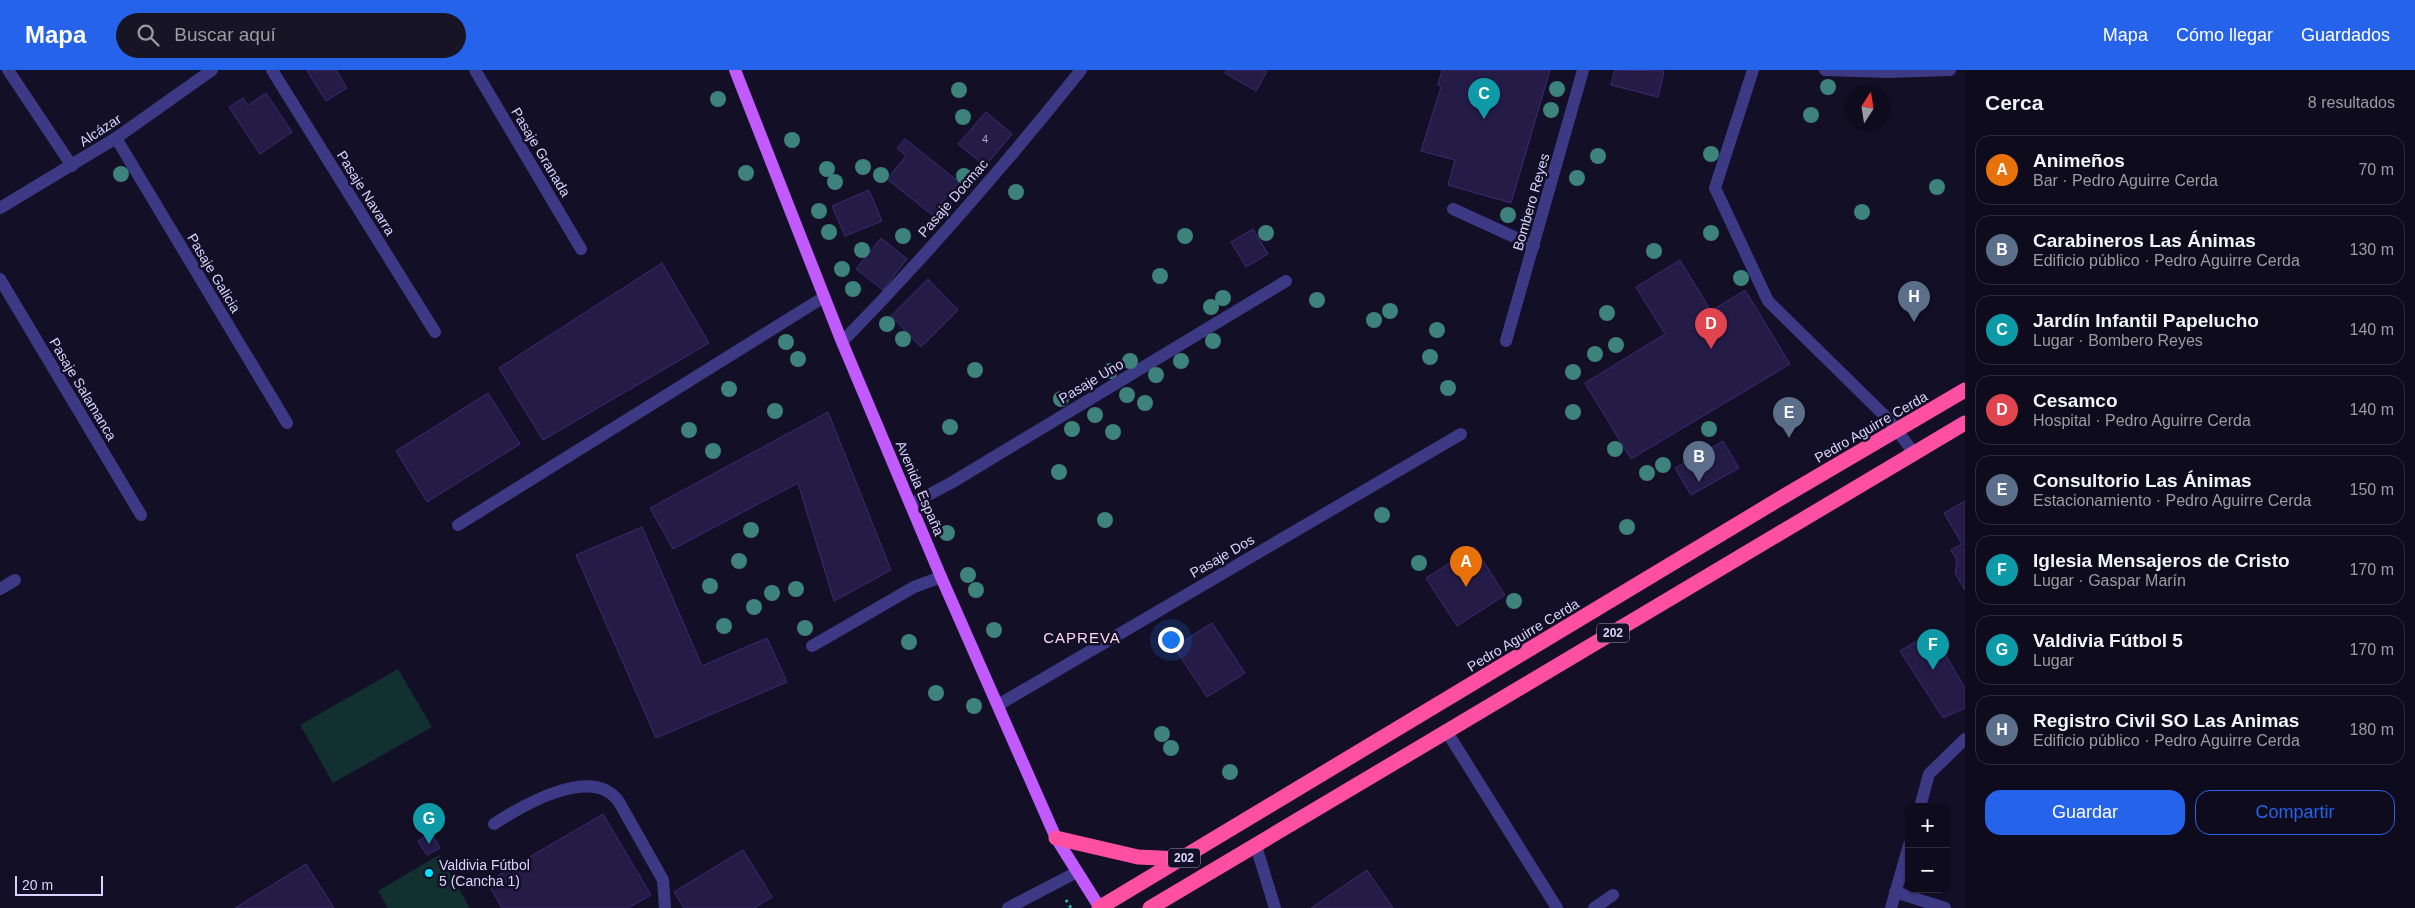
<!DOCTYPE html>
<html lang="es">
<head>
<meta charset="utf-8">
<style>
	:root { --surface:#0e0b1c; --page:#171425; --text:#f1f3f6; --muted:#9b9ba3; --line:#2e2b3b; --accent:#2563eb }
	body { margin:0; font-family:Arial,sans-serif; background:var(--page); color:var(--text) }
	.controls { position:absolute; right:15px; bottom:15px; display:grid; overflow:hidden; border-radius:10px; box-shadow:0 1px 4px #0004 }
	.controls button { width:45px; height:45px; display:grid; place-items:center; padding:0; border:0; border-bottom:1px solid var(--line); background:var(--surface); color:var(--text); font:25px sans-serif }
	.compass { position:absolute; left:1845px; top:15px; width:45px; height:45px; border-radius:50%; background:var(--surface); box-shadow:0 1px 4px #0004; rotate:12deg }
	.scale { position:absolute; left:15px; bottom:12px; width:88px; box-sizing:border-box; padding-left:5px; border:2px solid #d9d4ff; border-top:0; font-size:14px; line-height:18px; white-space:nowrap; color:#d9d4ff; -webkit-text-stroke:4px #130f26; paint-order:stroke }
	.you { position:absolute; left:1170px; top:569px; width:18px; height:18px; margin:-12px; border:4px solid #fff; border-radius:50%; background:#1a73e8; box-shadow:0 0 0 8px #1a73e833 }
	.badge { display:grid; place-items:center; width:32px; height:32px; border-radius:50%; background:var(--accent); color:#fff; font-size:16px; font-weight:700 }
	.pin { position:absolute; translate:-50% -41px; filter:drop-shadow(0 1px 2px #0008) }
	.pin::after { content:''; position:absolute; top:26px; width:18px; height:15px; background:inherit; clip-path:polygon(0 0,100% 0,50% 100%) }
	.list { margin:0; padding:0; list-style:none }
	h2 { display:flex; justify-content:space-between; align-items:center; height:65px; margin:0; padding:0 20px; font-size:21px }
	h2 small { font-size:16px; font-weight:400; color:var(--muted) }
	.list li { display:grid; grid-template-columns:32px 1fr auto; gap:15px; align-items:center; box-sizing:border-box; height:70px; margin:0 10px 10px; padding:0 10px; border:1px solid var(--line); border-radius:15px }
	.list b { display:block; font-size:19px; white-space:nowrap }
	.list p { margin:0; font-size:16px; white-space:nowrap; color:var(--muted) }
	.list em { font-size:16px; font-style:normal; color:var(--muted) }
	.actions { display:flex; gap:10px; padding:15px 20px }
	.actions a { flex:1; padding:11px 0; border:1px solid var(--accent); border-radius:15px; text-align:center; font-size:18px; color:var(--accent) }
	.actions .main { background:var(--accent); color:#fff }
	.icon { flex:none; width:28px; height:28px; fill:none; stroke:currentColor; stroke-width:2; stroke-linecap:round; stroke-linejoin:round }
	.map { position:relative; flex:none; width:1965px; height:838px; overflow:hidden }
	header { display:flex; align-items:center; gap:30px; box-sizing:border-box; height:70px; padding:0 25px; background:var(--accent); color:#fff }
	header strong { font-size:24px }
	nav { display:flex; gap:28px; margin-inline-start:auto; font-size:18px }
	.search { width:350px; height:45px; background:var(--page); display:flex; align-items:center; gap:12px; box-sizing:border-box; padding:0 18px; border-radius:28px; color:var(--muted); font-size:19px }
	main { display:flex }
	aside { flex:1; background:var(--surface) }
	.map>svg:first-child { display:block }
</style>
</head>
<body>
<header>
<strong>Mapa</strong>
<div class="search"><svg class="icon" aria-label="search" viewBox="0 0 24 24"><circle cx="10" cy="10" r="6"/><path d="M15 15l6 6"/></svg>Buscar aquí</div>
<nav><a>Mapa</a><a>Cómo llegar</a><a>Guardados</a></nav>
</header>
<main>
<div class="map">
<svg width="1965" height="838" viewBox="0 0 1965 838">
	<rect width="100%" height="100%" fill="#130f26"/>
	<path fill="#12302f" d="M398 599 432 657 333 713 300 655Z
		M439 785 470 838H388L378 821Z"/>
	<path fill="#241b47" stroke="#3b2d73" d="M309 0H336L347 18 326 31 307 1Z
		M1227 0H1265L1267 1 1256 21 1225 3Z
		M1442 0H1550L1511 133 1448 115 1455 90 1421 81 1441 17 1438 15Z
		M1615 0 1664 1 1658 27 1611 15Z
		M266 23 292 62 260 84 229 37 243 28 248 35Z
		M986 42 1012 64 985 96 958 74Z
		M905 69 959 112 932 145 887 109 906 86 897 78Z
		M869 120 882 151 845 166 832 136Z
		M1253 159 1268 184 1246 197 1231 172Z
		M881 168 907 189 883 220 856 199Z
		M1680 190 1711 241 1745 220 1790 294 1631 389 1585 313 1665 264 1636 217Z
		M662 193 709 273 543 370 499 298Z
		M928 209 958 240 921 277 891 246Z
		M488 323 520 374 427 432 396 381Z
		M828 342 891 500 834 531 798 413 673 479 650 438Z
		M1723 371 1739 398 1691 425 1675 398Z
		M1965 431V520L1955 503 1957 490 1951 480 1962 474 1944 443Z
		M642 457 702 596 767 568 787 612 656 668 576 485Z
		M1474 477 1505 525 1457 556 1426 508Z
		M1212 553 1245 603 1207 627 1174 577Z
		M1932 562 1965 618V638L1943 648 1900 581Z
		M603 744 651 825 628 838H502L487 812Z
		M431 763 440 778 427 785 418 771Z
		M743 780 772 827 754 838H684L674 822Z
		M306 794 334 838H235Z
		M1367 800 1393 838H1311Z"/>
	<g fill="none" stroke-linecap="round" stroke-linejoin="round">
		<path stroke="#2fb8b0" stroke-width="3" stroke-dasharray="2.5 4" stroke-linecap="butt" d="M1066 830 1071 838"/>
		<path stroke="#3d3a85" stroke-width="12" d="M8 0 72 96
			M272 0 435 262
			M475 0 581 179
			M1753 0 1715 118 1768 231 1889 350 1914 383
			M1825 0 1888 2 1950 0
			M116 68 287 353
			M0 138 116 68 212 0
			M1453 139 1534 176
			M0 209 141 445
			M1506 271 1583 0
			M842 272C926 186 1006 94 1081 0
			M911 434 951 413 1286 211
			M458 455 824 227
			M0 519 15 510
			M812 576 914 517 941 507
			M998 635 1461 364
			M1447 662 1557 838
			M1920 737 1929 704 1965 669
			M494 754C523 735 593 694 619 732L663 810 665 838
			M1256 776 1275 838
			M1895 822 1945 838
			M1008 838 1077 802
			M1594 838 1613 825
			M1891 838 1909 775"/>
		<path stroke="#c25bff" stroke-width="12" d="M735 0 842 272 941 507 1056 768 1100 838"/>
		<path stroke="#ff4fa3" stroke-width="15" d="M1056 768 1138 787 1181 789
			M1099 838 1786 425 1965 320
			M1150 838 1965 353"/>
	</g>
	<g fill="#3d827b">
		<circle cx="1828" cy="17" r="8"/>
		<circle cx="1557" cy="19" r="8"/>
		<circle cx="959" cy="20" r="8"/>
		<circle cx="718" cy="29" r="8"/>
		<circle cx="1551" cy="40" r="8"/>
		<circle cx="1811" cy="45" r="8"/>
		<circle cx="963" cy="47" r="8"/>
		<circle cx="792" cy="70" r="8"/>
		<circle cx="1711" cy="84" r="8"/>
		<circle cx="1598" cy="86" r="8"/>
		<circle cx="863" cy="97" r="8"/>
		<circle cx="827" cy="99" r="8"/>
		<circle cx="746" cy="103" r="8"/>
		<circle cx="121" cy="104" r="8"/>
		<circle cx="881" cy="105" r="8"/>
		<circle cx="964" cy="106" r="8"/>
		<circle cx="1577" cy="108" r="8"/>
		<circle cx="835" cy="112" r="8"/>
		<circle cx="1937" cy="117" r="8"/>
		<circle cx="1016" cy="122" r="8"/>
		<circle cx="819" cy="141" r="8"/>
		<circle cx="1862" cy="142" r="8"/>
		<circle cx="1508" cy="145" r="8"/>
		<circle cx="829" cy="162" r="8"/>
		<circle cx="1266" cy="163" r="8"/>
		<circle cx="1711" cy="163" r="8"/>
		<circle cx="903" cy="166" r="8"/>
		<circle cx="1185" cy="166" r="8"/>
		<circle cx="862" cy="180" r="8"/>
		<circle cx="1654" cy="181" r="8"/>
		<circle cx="842" cy="199" r="8"/>
		<circle cx="1160" cy="206" r="8"/>
		<circle cx="1741" cy="208" r="8"/>
		<circle cx="853" cy="219" r="8"/>
		<circle cx="1223" cy="228" r="8"/>
		<circle cx="1317" cy="230" r="8"/>
		<circle cx="1211" cy="237" r="8"/>
		<circle cx="1390" cy="241" r="8"/>
		<circle cx="1607" cy="243" r="8"/>
		<circle cx="1374" cy="250" r="8"/>
		<circle cx="887" cy="254" r="8"/>
		<circle cx="1437" cy="260" r="8"/>
		<circle cx="903" cy="269" r="8"/>
		<circle cx="1213" cy="271" r="8"/>
		<circle cx="786" cy="272" r="8"/>
		<circle cx="1616" cy="275" r="8"/>
		<circle cx="1595" cy="284" r="8"/>
		<circle cx="1430" cy="287" r="8"/>
		<circle cx="798" cy="289" r="8"/>
		<circle cx="1130" cy="291" r="8"/>
		<circle cx="1181" cy="291" r="8"/>
		<circle cx="975" cy="300" r="8"/>
		<circle cx="1110" cy="301" r="8"/>
		<circle cx="1573" cy="302" r="8"/>
		<circle cx="1156" cy="305" r="8"/>
		<circle cx="1448" cy="318" r="8"/>
		<circle cx="729" cy="319" r="8"/>
		<circle cx="1127" cy="325" r="8"/>
		<circle cx="1061" cy="329" r="8"/>
		<circle cx="1145" cy="333" r="8"/>
		<circle cx="775" cy="341" r="8"/>
		<circle cx="1573" cy="342" r="8"/>
		<circle cx="1095" cy="345" r="8"/>
		<circle cx="950" cy="357" r="8"/>
		<circle cx="1072" cy="359" r="8"/>
		<circle cx="1709" cy="359" r="8"/>
		<circle cx="689" cy="360" r="8"/>
		<circle cx="1113" cy="362" r="8"/>
		<circle cx="1615" cy="379" r="8"/>
		<circle cx="713" cy="381" r="8"/>
		<circle cx="1663" cy="395" r="8"/>
		<circle cx="1059" cy="402" r="8"/>
		<circle cx="1647" cy="403" r="8"/>
		<circle cx="1382" cy="445" r="8"/>
		<circle cx="1105" cy="450" r="8"/>
		<circle cx="1627" cy="457" r="8"/>
		<circle cx="751" cy="460" r="8"/>
		<circle cx="947" cy="463" r="8"/>
		<circle cx="739" cy="491" r="8"/>
		<circle cx="1419" cy="493" r="8"/>
		<circle cx="968" cy="505" r="8"/>
		<circle cx="710" cy="516" r="8"/>
		<circle cx="796" cy="519" r="8"/>
		<circle cx="976" cy="520" r="8"/>
		<circle cx="772" cy="523" r="8"/>
		<circle cx="1514" cy="531" r="8"/>
		<circle cx="754" cy="537" r="8"/>
		<circle cx="724" cy="556" r="8"/>
		<circle cx="805" cy="558" r="8"/>
		<circle cx="994" cy="560" r="8"/>
		<circle cx="909" cy="572" r="8"/>
		<circle cx="936" cy="623" r="8"/>
		<circle cx="974" cy="636" r="8"/>
		<circle cx="1162" cy="664" r="8"/>
		<circle cx="1171" cy="678" r="8"/>
		<circle cx="1230" cy="702" r="8"/>
	</g>
	<circle fill="#00e5ff" stroke="#130f26" stroke-width="2" cx="429" cy="803" r="5"/>
	<g text-anchor="middle" dominant-baseline="central" stroke-width="5" stroke-linejoin="round" paint-order="stroke">
		<g font-size="11" fill="#aca6d1">
			<text x="985" y="69">4</text>
		</g>
		<g fill="#130f26" stroke="#9e99be" stroke-width="1">
			<rect x="1597" y="553.5" width="32" height="19" rx="4"/>
			<rect x="1168" y="778.5" width="32" height="19" rx="4"/>
		</g>
		<g font-size="12" font-weight="bold" fill="#d9d4ff">
			<text x="1613" y="563">202</text>
			<text x="1184" y="788">202</text>
		</g>
		<g font-size="14" fill="#d9d4ff" stroke="#130f26">
			<text transform="translate(100 60) rotate(-33)">Alcázar</text>
			<text transform="translate(541 82) rotate(59)">Pasaje Granada</text>
			<text transform="translate(366 123) rotate(58)">Pasaje Navarra</text>
			<text transform="translate(953 128) rotate(-49)">Pasaje Docmac</text>
			<text transform="translate(1531 132) rotate(-74)">Bombero Reyes</text>
			<text transform="translate(214 203) rotate(59)">Pasaje Galicia</text>
			<text transform="translate(1091 311) rotate(-31)">Pasaje Uno</text>
			<text transform="translate(83 319) rotate(59)">Pasaje Salamanca</text>
			<text transform="translate(1871 357) rotate(-30)">Pedro Aguirre Cerda</text>
			<text transform="translate(920 418) rotate(67)">Avenida España</text>
			<text transform="translate(1222 486) rotate(-30)">Pasaje Dos</text>
			<text transform="translate(1523 565) rotate(-31)">Pedro Aguirre Cerda</text>
		</g>
		<g font-size="14" fill="#d9d4ff" stroke="#130f26" text-anchor="start">
			<text x="439" y="795">Valdivia Fútbol<tspan x="439" dy="16">5 (Cancha 1)</tspan></text>
		</g>
		<g font-size="15" letter-spacing="1" fill="#ffd6f0" stroke="#130f26">
			<text x="1082" y="567">CAPREVA</text>
		</g>
	</g>
</svg>
<div class="controls">
<button>+</button>
<button>−</button>
</div>
<svg class="compass" viewBox="-18 -18 36 36"><path d="M0-13l5 13h-10z" fill="#e53935"/><path d="M0 13l5-13h-10z" fill="#9b9ba3"/></svg>
<div class="scale">20 m</div>
<div class="you"></div>
<div class="pin badge" style="left:1466px;top:517px;background:#e8710a">A</div>
<div class="pin badge" style="left:1699px;top:412px;background:#5c6f8a">B</div>
<div class="pin badge" style="left:1484px;top:49px;background:#0f9aa8">C</div>
<div class="pin badge" style="left:1711px;top:279px;background:#e0444e">D</div>
<div class="pin badge" style="left:1789px;top:368px;background:#5c6f8a">E</div>
<div class="pin badge" style="left:1933px;top:600px;background:#0f9aa8">F</div>
<div class="pin badge" style="left:429px;top:774px;background:#0f9aa8">G</div>
<div class="pin badge" style="left:1914px;top:252px;background:#5c6f8a">H</div>
</div>
<aside>
<h2>Cerca<small>8 resultados</small></h2>
<ul class="list">
<li><span class="badge" style="background:#e8710a">A</span><div><b>Animeños</b><p>Bar · Pedro Aguirre Cerda</p></div><em>70 m</em></li>
<li><span class="badge" style="background:#5c6f8a">B</span><div><b>Carabineros Las Ánimas</b><p>Edificio público · Pedro Aguirre Cerda</p></div><em>130 m</em></li>
<li><span class="badge" style="background:#0f9aa8">C</span><div><b>Jardín Infantil Papelucho</b><p>Lugar · Bombero Reyes</p></div><em>140 m</em></li>
<li><span class="badge" style="background:#e0444e">D</span><div><b>Cesamco</b><p>Hospital · Pedro Aguirre Cerda</p></div><em>140 m</em></li>
<li><span class="badge" style="background:#5c6f8a">E</span><div><b>Consultorio Las Ánimas</b><p>Estacionamiento · Pedro Aguirre Cerda</p></div><em>150 m</em></li>
<li><span class="badge" style="background:#0f9aa8">F</span><div><b>Iglesia Mensajeros de Cristo</b><p>Lugar · Gaspar Marín</p></div><em>170 m</em></li>
<li><span class="badge" style="background:#0f9aa8">G</span><div><b>Valdivia Fútbol 5</b><p>Lugar</p></div><em>170 m</em></li>
<li><span class="badge" style="background:#5c6f8a">H</span><div><b>Registro Civil SO Las Animas</b><p>Edificio público · Pedro Aguirre Cerda</p></div><em>180 m</em></li>
</ul>
<div class="actions"><a class="main">Guardar</a><a>Compartir</a></div>
</aside>
</main>
</body>
</html>
